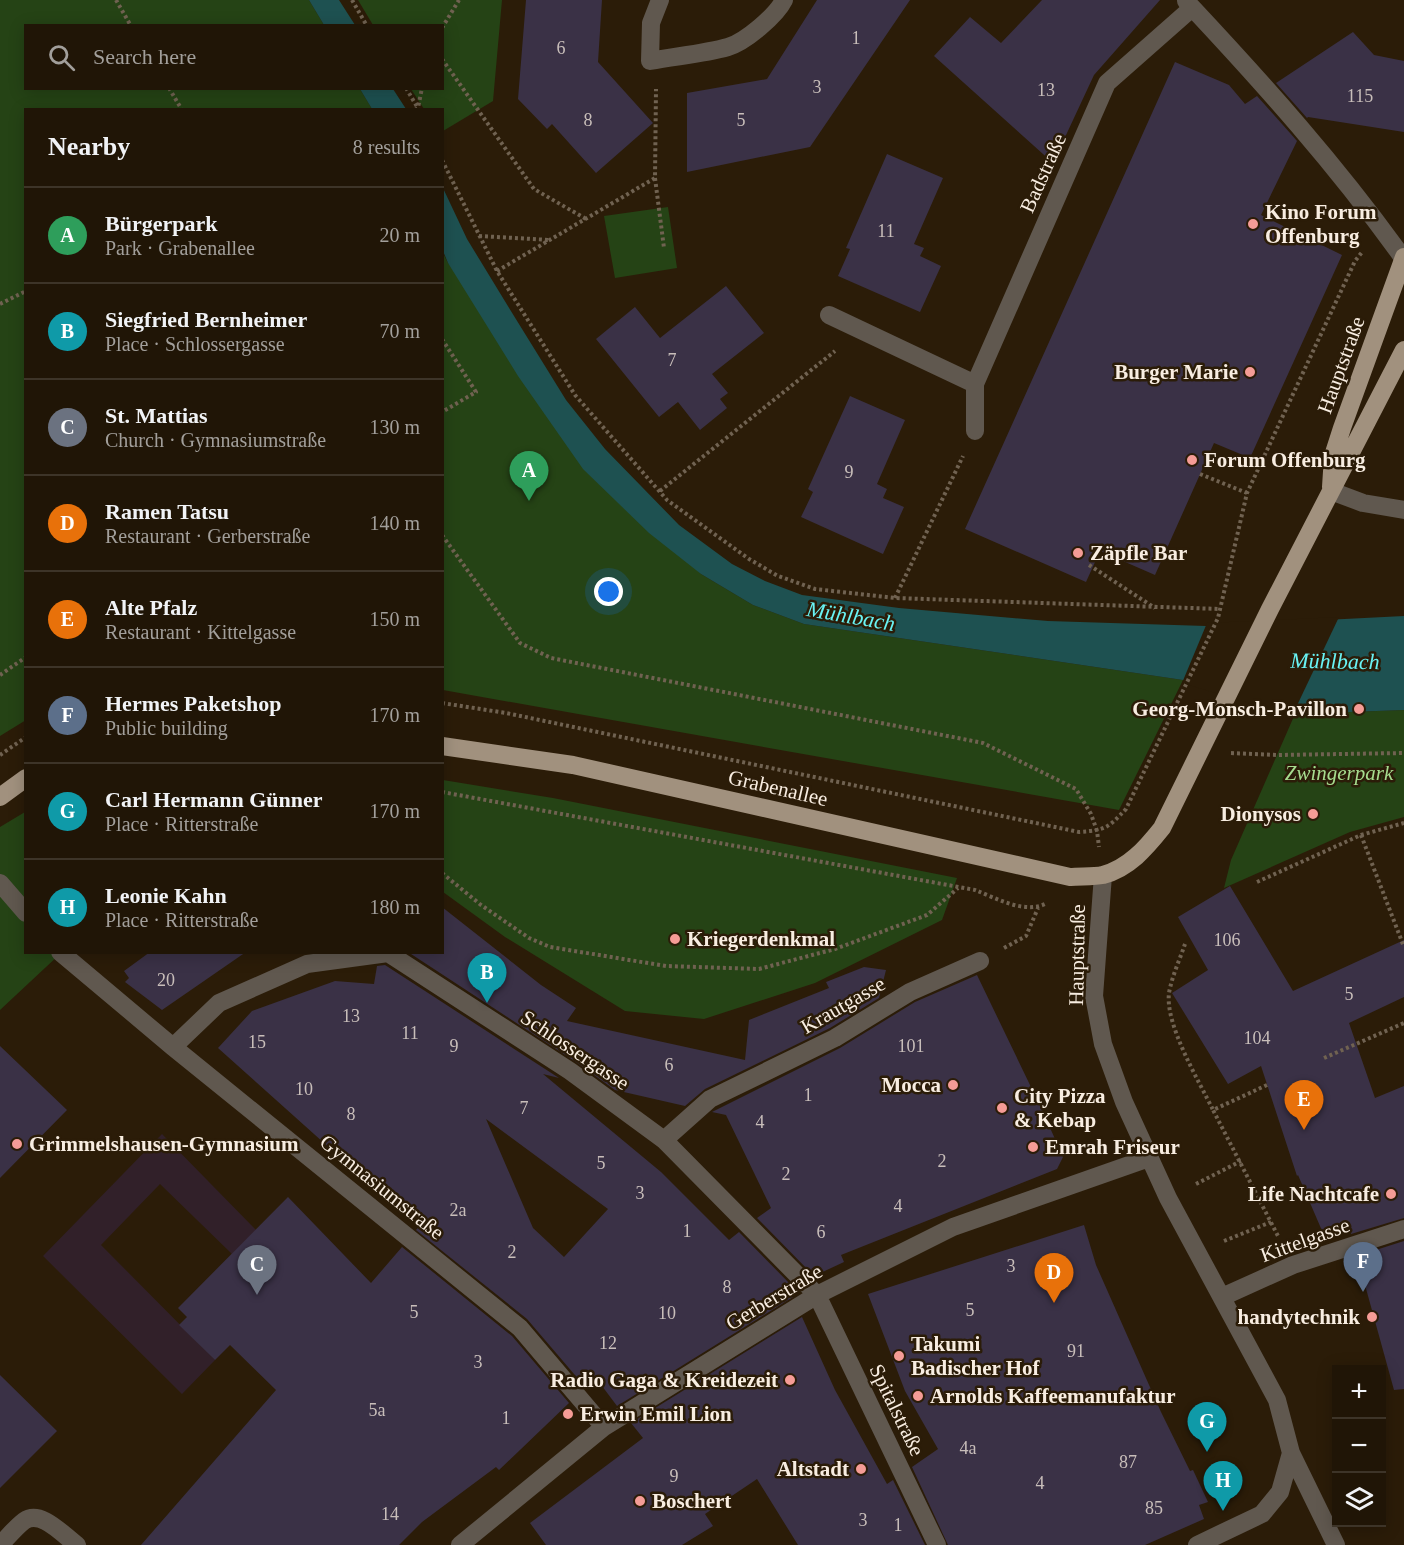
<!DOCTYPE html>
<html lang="en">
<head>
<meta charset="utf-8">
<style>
	:root { --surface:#201506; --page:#2d2214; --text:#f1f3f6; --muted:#a29f9b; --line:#3d3428; --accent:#f59c96 }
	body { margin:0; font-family:"Times New Roman",serif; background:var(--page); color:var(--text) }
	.controls { position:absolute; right:18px; bottom:18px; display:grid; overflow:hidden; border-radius:0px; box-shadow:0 3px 15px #0003 }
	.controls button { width:54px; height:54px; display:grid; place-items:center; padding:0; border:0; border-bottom:2px solid var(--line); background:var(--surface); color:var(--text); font:30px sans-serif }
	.you { position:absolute; left:609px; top:592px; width:21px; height:21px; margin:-15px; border:4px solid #fff; border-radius:50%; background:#1a73e8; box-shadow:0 0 0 9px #1a73e833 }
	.badge { display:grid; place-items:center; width:39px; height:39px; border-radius:50%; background:var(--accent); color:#fff; font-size:20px; font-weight:700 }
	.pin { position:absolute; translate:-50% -50px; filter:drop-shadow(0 2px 3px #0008) }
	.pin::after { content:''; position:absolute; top:32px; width:21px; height:18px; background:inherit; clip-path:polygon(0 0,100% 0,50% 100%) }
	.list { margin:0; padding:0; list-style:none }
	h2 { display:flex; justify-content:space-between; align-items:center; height:78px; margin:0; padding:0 24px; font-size:26px }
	h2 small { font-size:20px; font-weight:400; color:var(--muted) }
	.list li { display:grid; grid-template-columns:39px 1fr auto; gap:18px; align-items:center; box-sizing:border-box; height:96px; padding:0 24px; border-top:2px solid var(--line) }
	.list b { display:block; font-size:22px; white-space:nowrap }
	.list p { margin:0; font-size:20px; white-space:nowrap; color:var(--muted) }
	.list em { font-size:20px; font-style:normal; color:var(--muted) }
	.icon { flex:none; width:33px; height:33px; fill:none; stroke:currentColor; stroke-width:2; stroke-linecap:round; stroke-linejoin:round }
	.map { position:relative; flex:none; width:1404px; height:1545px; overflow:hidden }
	.search { position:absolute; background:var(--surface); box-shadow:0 3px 15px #0003; left:24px; top:24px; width:420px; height:66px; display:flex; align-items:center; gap:15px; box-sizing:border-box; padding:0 21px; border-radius:0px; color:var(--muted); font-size:22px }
	.panel { position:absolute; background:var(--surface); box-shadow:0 3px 15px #0003; left:24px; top:108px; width:420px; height:846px; border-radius:0px }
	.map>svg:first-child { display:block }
</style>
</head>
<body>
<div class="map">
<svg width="1404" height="1545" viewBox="0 0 1404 1545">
	<rect width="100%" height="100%" fill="#2b1c08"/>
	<path fill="#312029" d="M162 1134 256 1230 232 1254 160 1184 101 1245 215 1360 182 1394 43 1256Z"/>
	<path fill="#254315" d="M0 0H309L324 25 26 26V88L360 89 372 109 26 110V720L0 736Z
		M358 0H502L493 101 443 131 442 110 424 109 411 89 442 88V26L373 25Z
		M668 207 677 268 615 278 604 216Z
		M442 251 448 263 701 574 753 605 804 624 1183 680 1119 810 443 690Z
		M1404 710V817L1350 832 1224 888 1231 860 1295 714Z
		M443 780 553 798 957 878 942 920 815 983 704 1019 625 1011 505 937 443 892Z
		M25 812 26 952 61 953 0 1010V827Z"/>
	<path fill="#1e5151" d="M309 0H339L355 25H324Z
		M360 89H393L406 109H372Z
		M442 186 467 239 514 316 566 400 605 449 679 525 732 564 765 581 802 595 899 608 1048 621 1206 626 1404 616V710L1295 714 1183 680 804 624 753 605 701 574 649 533 583 469 518 376 448 263 443 251Z"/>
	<path fill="#2b1c08" d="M1339 617 1292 716 1182 683 1207 623Z"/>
	<path fill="#3a3146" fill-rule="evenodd" d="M526 0H602L598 62 653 123 596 173 552 124 547 129 518 99Z
		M817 0H910L810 147 687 172V93L767 79Z
		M1042 0H1160L1094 75 1053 163 934 56 970 17 1001 43Z
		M1353 32 1374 55 1404 61V132L1308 117 1307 118 1276 83Z
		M1175 62 1229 85 1245 104 1257 96 1290 133 1297 141 1261 215 1342 255 1250 458 1214 443 1155 575 1100 551 1086 582 965 529Z
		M887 154 943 178 914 244 924 248 920 256 941 266 920 312 838 276 850 249 846 248Z
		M726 286 764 333 712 374 728 393 720 399 727 408 700 430 678 402 659 417 596 339 635 307 660 338Z
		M850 396 905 420 877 484 887 489 883 498 904 507 883 554 801 517 813 492 808 489Z
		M1230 886 1293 991 1404 940V997L1349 1023 1375 1098 1404 1086V1218L1351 1234 1348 1223 1323 1233 1298 1175 1297 1176 1261 1066 1228 1084 1172 993 1208 970 1178 917Z
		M442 907 541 985 576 1008 567 1021 745 1060 749 1020 829 988 826 982 864 967 886 970 879 998 830 1028 705 1089 685 1106 615 1090 576 1062 408 952H442Z
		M150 952H246L162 1010 125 982 129 978 124 971Z
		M385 965 559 1078 543 1074 661 1172 729 1240 739 1232 792 1286 789 1288 793 1297 617 1406 596 1378 586 1388 527 1319 416 1230 423 1222 372 1186 218 1048 252 1011 335 981 374 984 377 966ZM486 1119 608 1209 564 1257 533 1228Z
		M977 975 1043 1112 1063 1157 1057 1169 841 1255 844 1262 814 1276 757 1218 771 1208 726 1115 712 1112 840 1048 915 1002Z
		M0 1046 67 1110 0 1178Z
		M288 1197 371 1283 402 1247 512 1336 569 1403 499 1470 496 1467 422 1522 399 1545H141L276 1390 230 1345 215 1360 179 1325 187 1317 178 1308Z
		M1084 1225 1096 1265 1161 1412 1190 1471 1193 1470 1208 1502 1199 1505 1204 1519 1145 1545H948L912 1467 938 1449 905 1391 868 1294Z
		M1404 1241V1389L1394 1390 1357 1256Z
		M802 1317 835 1390 887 1484 893 1480 925 1545H798L757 1479 705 1514 713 1526 682 1545H546L530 1523 643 1438 631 1423Z
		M0 1375 57 1431 0 1488Z"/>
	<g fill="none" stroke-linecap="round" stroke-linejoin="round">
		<path stroke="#706251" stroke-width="4" stroke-dasharray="3 3" stroke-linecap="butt" d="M116 0 131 26
			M352 0 367 26
			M442 28 459 0
			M442 59 534 189 586 219
			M169 88 182 110
			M406 88 419 110
			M415 110 418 108 422 88
			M442 160 497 271 575 395 667 500 749 559 778 576 815 589 895 598 1220 609
			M655 178 664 248
			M479 236 550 240
			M497 271 655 178 656 89
			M0 304 26 291
			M442 339 476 392 442 412
			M1200 474 1247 493
			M660 491 835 351
			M442 535 520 643 551 658 983 743 1076 789 1091 814 1097 831 1099 847
			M1089 565 1155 608
			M895 598 963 456
			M0 675 26 657
			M442 703 506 713 1079 832C1106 830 1108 828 1126 809L1218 618 1247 493 1355 261 1363 251
			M1231 753 1278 755 1404 753
			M0 755 26 737
			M442 792 975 890C996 898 1025 915 1047 903
			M1361 835 1404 947
			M442 873 481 905 529 938 550 947 666 966 759 969 835 949 927 915 958 888
			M1257 882 1361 835 1404 823
			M1185 944C1180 959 1172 976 1169 993 1165 1025 1199 1081 1213 1110
			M1004 948 1026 936 1038 908
			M1324 1058 1404 1023
			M1267 1085 1213 1110 1279 1238
			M1196 1184 1241 1161
			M1224 1241 1271 1222"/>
		<path stroke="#60584f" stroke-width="18" d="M660 0 651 23 650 61C676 56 703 54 728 47 745 42 776 16 784 0
			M1186 1C1263 83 1338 167 1403 258
			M829 315 975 384
			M975 431V384L1107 83 1192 8
			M1331 491 1363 503 1404 510
			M1103 875 1094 996 1103 1044 1124 1102 1168 1198 1277 1400 1291 1453 1336 1545
			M0 883 26 913
			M60 952 173 1047 520 1328 604 1427
			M173 1047 219 1003 307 964 388 953 570 1071 664 1140 817 1295 937 1545
			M664 1140 710 1099 835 1038 910 992 980 961
			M1222 1297 1293 1265 1404 1229
			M0 1545C8 1537 15 1528 24 1521 41 1509 63 1535 77 1545
			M460 1545 604 1427 817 1295 953 1227 1149 1158
			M1197 1545 1262 1514 1280 1492 1291 1453"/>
		<path stroke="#a1917e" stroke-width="18" d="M1331 487 1333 456 1342 428 1404 257
			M442 746 573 765 1070 877C1080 876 1093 877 1103 875 1129 868 1146 848 1162 828L1270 609 1404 350
			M0 797 26 778"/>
	</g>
	<g fill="#f59c96" stroke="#2b1c08" stroke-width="2">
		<circle cx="1253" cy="224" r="6"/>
		<circle cx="1250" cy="372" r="6"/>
		<circle cx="1192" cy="460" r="6"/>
		<circle cx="1078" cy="553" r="6"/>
		<circle cx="1359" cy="709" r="6"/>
		<circle cx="1313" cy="814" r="6"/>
		<circle cx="675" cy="939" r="6"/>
		<circle cx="953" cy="1085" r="6"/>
		<circle cx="1002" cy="1108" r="6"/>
		<circle cx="17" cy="1144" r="6"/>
		<circle cx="1033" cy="1147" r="6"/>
		<circle cx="1391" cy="1194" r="6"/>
		<circle cx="1372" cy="1317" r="6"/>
		<circle cx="899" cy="1356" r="6"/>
		<circle cx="790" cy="1380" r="6"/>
		<circle cx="918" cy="1396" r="6"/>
		<circle cx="568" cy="1414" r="6"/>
		<circle cx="861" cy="1469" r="6"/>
		<circle cx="640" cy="1501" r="6"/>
	</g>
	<g text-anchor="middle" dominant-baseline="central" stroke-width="5" stroke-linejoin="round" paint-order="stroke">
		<g font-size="18" fill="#c8beba">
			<text x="856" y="38">1</text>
			<text x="561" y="48">6</text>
			<text x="817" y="87">3</text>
			<text x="1046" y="90">13</text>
			<text x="1360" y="96">115</text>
			<text x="588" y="120">8</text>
			<text x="741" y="120">5</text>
			<text x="886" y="231">11</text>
			<text x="672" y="360">7</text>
			<text x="849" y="472">9</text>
			<text x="1227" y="940">106</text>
			<text x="166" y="980">20</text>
			<text x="1349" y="994">5</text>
			<text x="351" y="1016">13</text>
			<text x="410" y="1033">11</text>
			<text x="1257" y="1038">104</text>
			<text x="257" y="1042">15</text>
			<text x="454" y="1046">9</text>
			<text x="911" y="1046">101</text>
			<text x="669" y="1065">6</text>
			<text x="304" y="1089">10</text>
			<text x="808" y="1095">1</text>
			<text x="524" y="1108">7</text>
			<text x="351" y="1114">8</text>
			<text x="760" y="1122">4</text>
			<text x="942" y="1161">2</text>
			<text x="601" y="1163">5</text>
			<text x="786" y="1174">2</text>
			<text x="640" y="1193">3</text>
			<text x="898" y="1206">4</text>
			<text x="458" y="1210">2a</text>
			<text x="687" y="1231">1</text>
			<text x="821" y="1232">6</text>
			<text x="512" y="1252">2</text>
			<text x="1011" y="1266">3</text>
			<text x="727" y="1287">8</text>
			<text x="970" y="1310">5</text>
			<text x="414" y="1312">5</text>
			<text x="667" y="1313">10</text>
			<text x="608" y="1343">12</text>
			<text x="1076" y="1351">91</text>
			<text x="478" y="1362">3</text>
			<text x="377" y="1410">5a</text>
			<text x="506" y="1418">1</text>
			<text x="968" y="1448">4a</text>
			<text x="1128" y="1462">87</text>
			<text x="674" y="1476">9</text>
			<text x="1040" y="1483">4</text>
			<text x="1154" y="1508">85</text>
			<text x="390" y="1514">14</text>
			<text x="863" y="1520">3</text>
			<text x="898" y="1525">1</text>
		</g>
		<g font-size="21" fill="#f8ede1" stroke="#2b1c08">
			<text transform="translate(1043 173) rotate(-66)">Badstraße</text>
			<text transform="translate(1341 365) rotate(-70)">Hauptstraße</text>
			<text transform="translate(778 788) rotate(13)">Grabenallee</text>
			<text transform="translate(1077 955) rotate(-89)">Hauptstraße</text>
			<text transform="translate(843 1005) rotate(-30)">Krautgasse</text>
			<text transform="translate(575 1050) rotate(34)">Schlossergasse</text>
			<text transform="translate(382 1187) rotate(39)">Gymnasiumstraße</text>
			<text transform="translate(1305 1240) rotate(-20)">Kittelgasse</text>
			<text transform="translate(774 1297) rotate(-31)">Gerberstraße</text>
			<text transform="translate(897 1410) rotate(64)">Spitalstraße</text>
		</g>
		<g font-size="21" font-weight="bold" fill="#f8ede1" stroke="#2b1c08" text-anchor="start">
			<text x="1265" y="212">Kino Forum<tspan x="1265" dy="24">Offenburg</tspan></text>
			<text x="1238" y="372" text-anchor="end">Burger Marie</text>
			<text x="1204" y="460">Forum Offenburg</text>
			<text x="1090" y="553">Zäpfle Bar</text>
			<text x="1347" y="709" text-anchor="end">Georg-Monsch-Pavillon</text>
			<text x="1301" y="814" text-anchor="end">Dionysos</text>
			<text x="687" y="939">Kriegerdenkmal</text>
			<text x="941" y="1085" text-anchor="end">Mocca</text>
			<text x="1014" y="1096">City Pizza<tspan x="1014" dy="24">&amp; Kebap</tspan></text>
			<text x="29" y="1144">Grimmelshausen-Gymnasium</text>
			<text x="1045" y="1147">Emrah Friseur</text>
			<text x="1379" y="1194" text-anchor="end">Life Nachtcafe</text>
			<text x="1360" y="1317" text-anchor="end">handytechnik</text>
			<text x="911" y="1344">Takumi<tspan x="911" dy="24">Badischer Hof</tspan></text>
			<text x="778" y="1380" text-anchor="end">Radio Gaga &amp; Kreidezeit</text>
			<text x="930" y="1396">Arnolds Kaffeemanufaktur</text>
			<text x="580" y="1414">Erwin Emil Lion</text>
			<text x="849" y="1469" text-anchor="end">Altstadt</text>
			<text x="652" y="1501">Boschert</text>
		</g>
		<g font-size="21" font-style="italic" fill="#a6dc8e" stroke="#2b1c08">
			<text x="1339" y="773">Zwingerpark</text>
		</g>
		<g font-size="22" font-style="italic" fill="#69f3f4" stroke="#2b1c08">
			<text transform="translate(851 616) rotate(10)">Mühlbach</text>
			<text transform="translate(1335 661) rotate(1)">Mühlbach</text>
		</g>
	</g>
</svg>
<div class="controls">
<button>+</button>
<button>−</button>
<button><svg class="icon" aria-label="layers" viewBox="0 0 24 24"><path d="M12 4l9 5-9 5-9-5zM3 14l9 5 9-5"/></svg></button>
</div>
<div class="you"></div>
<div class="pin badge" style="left:529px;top:501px;background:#2e9e5b">A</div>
<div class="pin badge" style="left:487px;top:1003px;background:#0f9aa8">B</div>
<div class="pin badge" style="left:257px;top:1295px;background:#6b7280">C</div>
<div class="pin badge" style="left:1054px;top:1303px;background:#e8710a">D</div>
<div class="pin badge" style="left:1304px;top:1130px;background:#e8710a">E</div>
<div class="pin badge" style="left:1363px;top:1292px;background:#5c6f8a">F</div>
<div class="pin badge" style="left:1207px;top:1452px;background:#0f9aa8">G</div>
<div class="pin badge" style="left:1223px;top:1511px;background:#0f9aa8">H</div>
<div class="search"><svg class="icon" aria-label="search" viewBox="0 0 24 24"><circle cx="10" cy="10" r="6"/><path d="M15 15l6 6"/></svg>Search here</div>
<section class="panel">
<h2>Nearby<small>8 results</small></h2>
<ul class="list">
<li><span class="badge" style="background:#2e9e5b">A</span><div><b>Bürgerpark</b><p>Park · Grabenallee</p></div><em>20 m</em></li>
<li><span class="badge" style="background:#0f9aa8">B</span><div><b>Siegfried Bernheimer</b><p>Place · Schlossergasse</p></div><em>70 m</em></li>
<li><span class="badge" style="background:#6b7280">C</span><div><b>St. Mattias</b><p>Church · Gymnasiumstraße</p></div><em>130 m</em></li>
<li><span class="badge" style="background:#e8710a">D</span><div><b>Ramen Tatsu</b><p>Restaurant · Gerberstraße</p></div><em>140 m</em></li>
<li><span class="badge" style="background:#e8710a">E</span><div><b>Alte Pfalz</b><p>Restaurant · Kittelgasse</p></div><em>150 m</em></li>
<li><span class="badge" style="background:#5c6f8a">F</span><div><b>Hermes Paketshop</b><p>Public building</p></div><em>170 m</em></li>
<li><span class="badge" style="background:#0f9aa8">G</span><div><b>Carl Hermann Günner</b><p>Place · Ritterstraße</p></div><em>170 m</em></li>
<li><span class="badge" style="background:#0f9aa8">H</span><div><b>Leonie Kahn</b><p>Place · Ritterstraße</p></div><em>180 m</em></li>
</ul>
</section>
</div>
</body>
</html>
